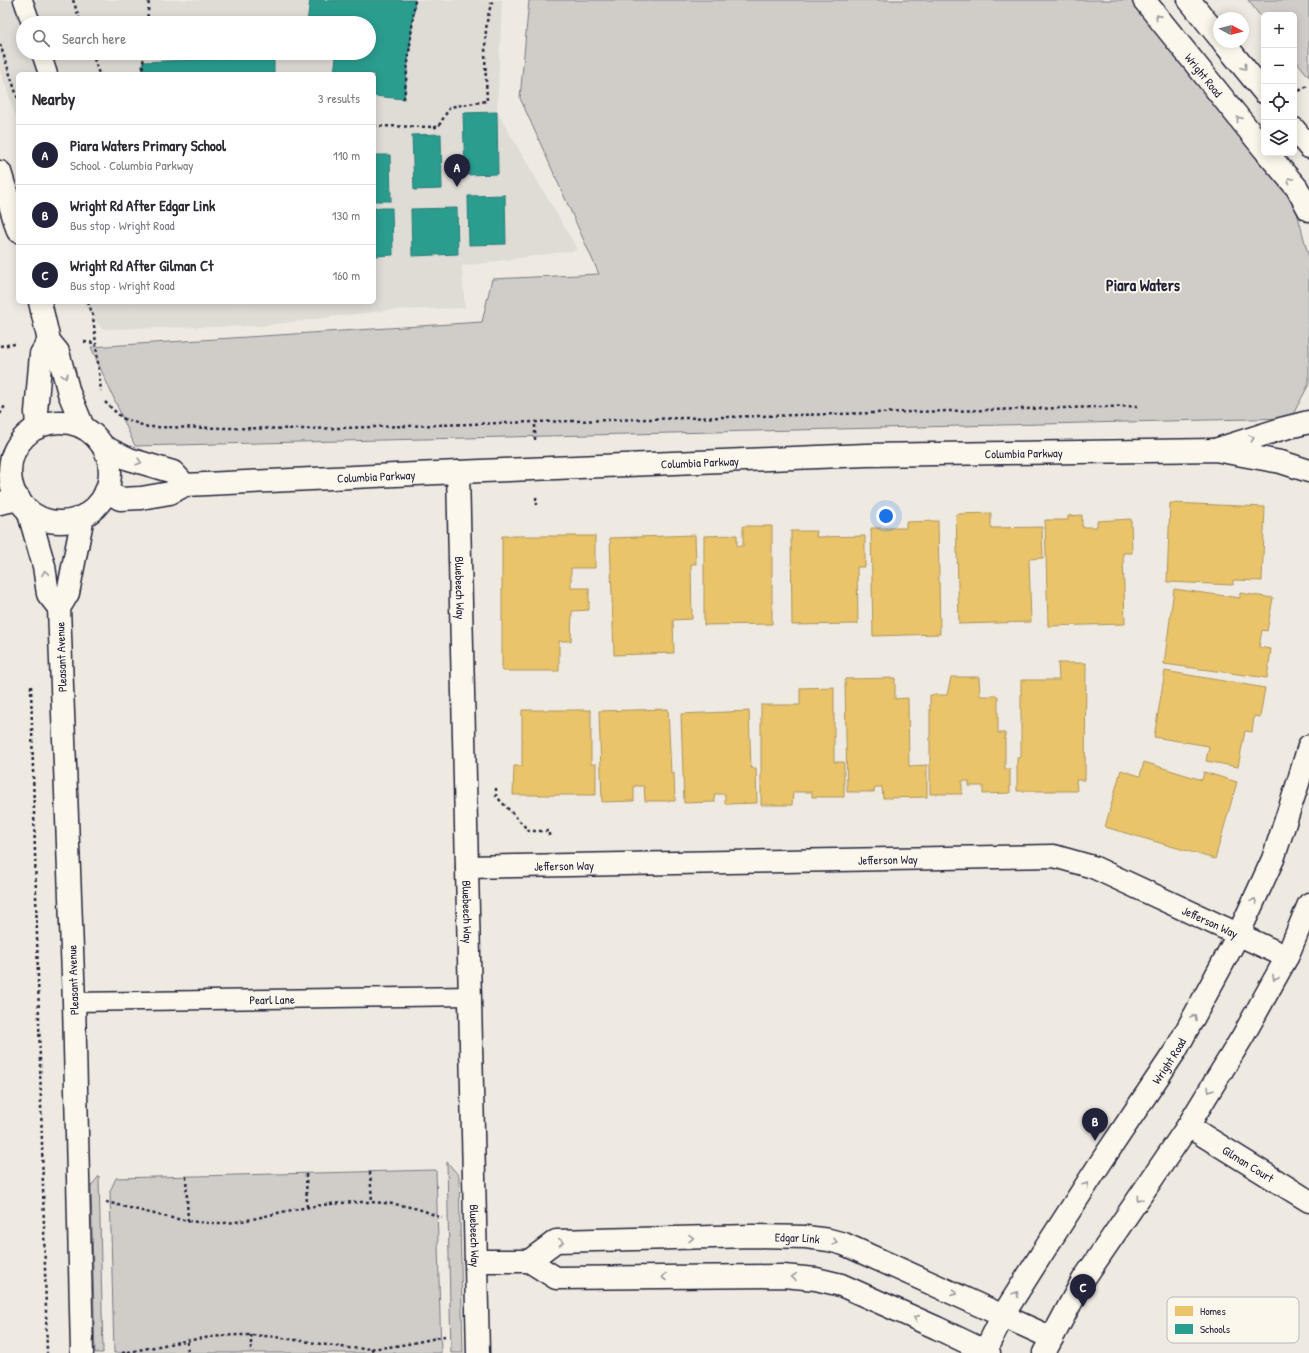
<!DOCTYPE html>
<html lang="en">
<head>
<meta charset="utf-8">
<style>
	:root { --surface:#fff; --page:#f2f2f3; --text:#2b2b33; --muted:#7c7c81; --line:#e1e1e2; --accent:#22223b }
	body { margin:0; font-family:"Patrick Hand",sans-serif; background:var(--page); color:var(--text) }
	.controls { position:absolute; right:12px; top:12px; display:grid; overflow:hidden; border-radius:6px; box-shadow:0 2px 10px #0003 }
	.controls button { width:36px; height:36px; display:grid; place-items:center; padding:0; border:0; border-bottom:1px solid var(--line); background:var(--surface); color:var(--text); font:20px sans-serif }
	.compass { position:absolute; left:1213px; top:12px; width:36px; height:36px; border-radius:50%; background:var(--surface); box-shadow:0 2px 10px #0003; rotate:97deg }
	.you { position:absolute; left:886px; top:516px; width:14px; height:14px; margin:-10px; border:3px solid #fff; border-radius:50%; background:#1a73e8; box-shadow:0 0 0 6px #1a73e833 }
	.badge { display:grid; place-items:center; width:26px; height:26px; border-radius:50%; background:var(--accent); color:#fff; font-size:13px; font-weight:700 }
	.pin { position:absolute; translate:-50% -33px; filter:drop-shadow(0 1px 2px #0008) }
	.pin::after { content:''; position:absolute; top:21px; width:14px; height:12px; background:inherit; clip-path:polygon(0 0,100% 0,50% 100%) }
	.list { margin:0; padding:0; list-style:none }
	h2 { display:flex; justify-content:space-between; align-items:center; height:52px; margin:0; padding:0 16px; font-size:17px }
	h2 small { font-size:13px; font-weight:400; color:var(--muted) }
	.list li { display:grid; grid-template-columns:26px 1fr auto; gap:12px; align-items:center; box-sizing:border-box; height:60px; padding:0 16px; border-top:1px solid var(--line) }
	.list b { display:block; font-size:15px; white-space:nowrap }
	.list p { margin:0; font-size:13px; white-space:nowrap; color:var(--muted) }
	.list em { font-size:13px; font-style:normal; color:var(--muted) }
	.icon { flex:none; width:22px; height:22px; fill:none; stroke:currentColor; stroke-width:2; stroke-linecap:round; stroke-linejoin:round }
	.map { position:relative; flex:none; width:1309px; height:1353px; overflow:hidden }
	.search { position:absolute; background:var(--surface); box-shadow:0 2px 10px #0003; left:16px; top:16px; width:360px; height:44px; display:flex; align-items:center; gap:10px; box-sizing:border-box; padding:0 14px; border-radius:22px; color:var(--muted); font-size:15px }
	.panel { position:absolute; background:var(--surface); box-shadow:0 2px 10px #0003; left:16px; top:72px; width:360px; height:232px; border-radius:6px }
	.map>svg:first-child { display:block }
</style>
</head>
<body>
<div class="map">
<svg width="1309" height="1353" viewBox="0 0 1309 1353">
	<rect width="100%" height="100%" fill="#eeeae2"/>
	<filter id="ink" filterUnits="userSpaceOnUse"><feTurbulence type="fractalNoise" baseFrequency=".025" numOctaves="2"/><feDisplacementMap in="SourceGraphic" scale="8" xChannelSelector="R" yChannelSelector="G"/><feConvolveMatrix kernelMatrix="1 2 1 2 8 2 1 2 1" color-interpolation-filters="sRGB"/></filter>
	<g filter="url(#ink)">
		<path fill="#dfdbd5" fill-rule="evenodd" d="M0 0H502L497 112 578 250 462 266 465 308 389 310 259 326 102 329 82 302H374V74H18V123L0 70ZM23 23H369V53H23Z"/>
		<path fill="#d0cdc9" stroke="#797882" d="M529 0H1138L1295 205 1309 258V384L1291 418 135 446 91 347 482 322 492 279 599 274 520 98Z
			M1248 0H1309V77L1294 58V15H1264V21Z
			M447 1162 459 1176 463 1353H451Z
			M436 1170 441 1353H114L110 1191 116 1178Z
			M99 1176 103 1353H95L91 1186Z"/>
		<path fill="#e9c46a" stroke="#ad935c" d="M1170 503 1265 507 1262 581 1233 580V585L1167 582Z
			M991 513V528L1042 527 1043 558 1029 559 1031 622 959 624 956 514Z
			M1082 515V527H1097V521L1131 519 1132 553H1123L1125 624 1048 626 1045 520H1068V516Z
			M938 521 940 634 873 636 871 528H906V522Z
			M743 526H772V624L704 625V536L737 535V546H743Z
			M791 531H817L816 537 865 536V567H857L858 624 792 625Z
			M695 535 696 564H691L692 619 673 620 674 653 614 655 610 538Z
			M502 536H595V568H571V588H589V610L572 611 571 641H559V671H502Z
			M1174 589 1240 598V593L1273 598 1267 631 1262 630 1259 647 1271 649 1267 678 1164 664Z
			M1058 663H1086L1085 780H1076L1077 791H1017V758L1021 757V680H1059Z
			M1165 671 1265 688 1260 717 1254 716 1252 732 1245 731 1238 767 1206 761 1209 746 1154 737Z
			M951 677H979L980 696H998V733H1005V769H1010V793L983 794V786H969V781H962V794H930V695H947Z
			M895 678V699L908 698 909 766 927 765V797L883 798 882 787H875L874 792H847L845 679Z
			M834 687V762H844V797H812V792H793L792 805H761V705H800V688Z
			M668 709 671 774 674 773 675 801H645L644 786H634V801L602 802 599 711Z
			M522 710H591V764H596V795H513L514 766H522Z
			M749 711 751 768H756L757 803 725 804V794H714L715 802 684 803 681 714Z
			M1144 762 1202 780 1204 772 1237 782 1215 859 1105 827 1121 770 1140 776Z"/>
		<path fill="#2a9d8f" stroke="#287876" d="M310 0H415L404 99 374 96V74H334L336 56 305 53H369V23H307Z
			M274 56V74H142L143 62Z
			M497 112 498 174 465 175 463 113Z
			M441 134 442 189 414 190 412 135Z
			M374 155H390L391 201H374Z
			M505 195 506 244 469 245 468 196Z
			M374 208H392L393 255 374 256Z
			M457 208 458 254 412 256 411 209Z"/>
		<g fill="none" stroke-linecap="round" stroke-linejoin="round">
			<g stroke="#22223b" stroke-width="21">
				<g id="service">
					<path d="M23 0 31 23"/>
					<path d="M41 53 48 74"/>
					<path id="s1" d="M74 1002 470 996"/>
				</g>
			</g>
			<g stroke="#22223b" stroke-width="25">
				<g id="minor">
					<path d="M0 172 18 231"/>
					<path d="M40 302 49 341 58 352 69 393 83 427"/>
					<path d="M37 428 36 412 41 354 49 341"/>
					<path id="s2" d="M458 472 478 1353"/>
					<path d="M28 510 44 566 48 594 59 608"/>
					<path id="s3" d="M467 867 1054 856 1093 867 1287 957"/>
					<path id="s4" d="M1188 1126 1309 1201"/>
					<path d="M476 1261H529L556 1278 783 1276 816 1279 841 1285 937 1328 989 1353"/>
					<path id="s5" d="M529 1261 556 1241 752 1236 806 1237 829 1240 844 1244 1052 1338"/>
					<path d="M82 1353 74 1002 59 608 68 593 83 516"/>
				</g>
			</g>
			<g stroke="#22223b" stroke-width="25">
				<g id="tertiary">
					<circle cx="60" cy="472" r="50"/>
					<path d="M104 447 129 459 173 472 185 485"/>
					<path d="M1218 449 1281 429 1309 422"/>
					<path id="s6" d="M106 491 120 499 141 498 170 493 185 485 458 472 866 455 1215 450 1281 462 1309 471"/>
					<path d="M0 503 19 499"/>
				</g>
			</g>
			<g stroke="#22223b" stroke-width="25">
				<g id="secondary">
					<path id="s7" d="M1144 0 1264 149"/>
					<path d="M1189 0 1219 37"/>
					<path d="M1223 42 1264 92"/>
					<path d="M1294 129 1309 147"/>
					<path d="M1267 153 1297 188 1309 210"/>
					<path id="s8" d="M984 1353 1003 1315 1041 1255 1101 1162 1176 1050 1238 935 1273 859 1298 783 1309 746"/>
					<path d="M1044 1353 1083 1280 1188 1126 1243 1036 1287 957 1309 904"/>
				</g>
			</g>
			<path stroke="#22223b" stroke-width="2.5" stroke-dasharray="3 3" stroke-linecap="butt" d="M73 0 81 23
				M147 23 149 0
				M0 44 18 99
				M92 53 99 74
				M142 74 144 53
				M1294 94 1309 85
				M404 99 415 0
				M374 126 438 127 450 107 487 101C486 71 481 27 493 0
				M88 302 93 316 101 391
				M84 342 96 343
				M0 346 15 344
				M105 402 122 418 148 427 308 429 535 422
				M0 414 6 404
				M535 440V422L1138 406
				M536 497 537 505
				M31 686 47 1353
				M496 788V796L529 831H549V837
				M370 1172 372 1201
				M306 1174 307 1207
				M186 1176 188 1221
				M106 1202C141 1210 184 1224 219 1223 240 1223 261 1217 282 1212 326 1203 370 1197 414 1208 424 1210 433 1215 442 1218
				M251 1335V1353
				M187 1342 188 1353
				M372 1348V1353
				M122 1353C164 1346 206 1334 249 1335 282 1336 315 1344 349 1348 380 1351 414 1343 445 1336"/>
			<use href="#service" stroke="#fbf7ec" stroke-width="18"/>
			<use href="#minor" stroke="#fbf7ec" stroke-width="22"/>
			<use href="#tertiary" stroke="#fbf7ec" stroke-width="22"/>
			<use href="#secondary" stroke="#fbf7ec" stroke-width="22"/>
		</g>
		<defs><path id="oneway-chevron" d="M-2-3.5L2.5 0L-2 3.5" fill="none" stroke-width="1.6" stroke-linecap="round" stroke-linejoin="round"/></defs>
		<g stroke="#99979c">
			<use href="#oneway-chevron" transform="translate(1158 17) rotate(-129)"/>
			<use href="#oneway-chevron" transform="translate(1244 67) rotate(51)"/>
			<use href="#oneway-chevron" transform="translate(1239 119) rotate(-129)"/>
			<use href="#oneway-chevron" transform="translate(1290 180) rotate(-130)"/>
			<use href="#oneway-chevron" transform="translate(65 376) rotate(75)"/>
			<use href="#oneway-chevron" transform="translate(1252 438) rotate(-18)"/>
			<use href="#oneway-chevron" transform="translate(139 462) rotate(16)"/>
			<use href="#oneway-chevron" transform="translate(45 573) rotate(-99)"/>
			<use href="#oneway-chevron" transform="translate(1254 901) rotate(-66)"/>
			<use href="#oneway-chevron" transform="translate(1275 978) rotate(119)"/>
			<use href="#oneway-chevron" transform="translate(1194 1017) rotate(-61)"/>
			<use href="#oneway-chevron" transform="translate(1210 1090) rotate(121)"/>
			<use href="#oneway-chevron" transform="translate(1086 1185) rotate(-57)"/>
			<use href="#oneway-chevron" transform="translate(1139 1199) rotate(124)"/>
			<use href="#oneway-chevron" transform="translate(691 1238) rotate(-1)"/>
			<use href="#oneway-chevron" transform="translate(561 1242) rotate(-5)"/>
			<use href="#oneway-chevron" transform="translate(835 1242) rotate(13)"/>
			<use href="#oneway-chevron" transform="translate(664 1277) rotate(180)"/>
			<use href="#oneway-chevron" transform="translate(794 1277) rotate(-176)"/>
			<use href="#oneway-chevron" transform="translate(954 1293) rotate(24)"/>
			<use href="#oneway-chevron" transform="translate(1016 1294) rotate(-58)"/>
			<use href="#oneway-chevron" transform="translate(916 1318) rotate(-156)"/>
		</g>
	</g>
	<g text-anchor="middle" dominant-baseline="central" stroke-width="4" stroke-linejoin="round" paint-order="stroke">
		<g font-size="12" fill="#22223b" stroke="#fbf7ec">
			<text stroke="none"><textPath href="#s7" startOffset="96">Wright Road</textPath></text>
			<text stroke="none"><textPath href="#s6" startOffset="923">Columbia Parkway</textPath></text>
			<text stroke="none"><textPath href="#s6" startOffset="599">Columbia Parkway</textPath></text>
			<text stroke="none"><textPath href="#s6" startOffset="275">Columbia Parkway</textPath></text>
			<text stroke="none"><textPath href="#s2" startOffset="116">Bluebeech Way</textPath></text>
			<text transform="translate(61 657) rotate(-92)">Pleasant Avenue</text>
			<text stroke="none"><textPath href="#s3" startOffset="421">Jefferson Way</textPath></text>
			<text stroke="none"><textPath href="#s3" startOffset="97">Jefferson Way</textPath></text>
			<text stroke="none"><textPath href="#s2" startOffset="440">Bluebeech Way</textPath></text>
			<text stroke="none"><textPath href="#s3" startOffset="757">Jefferson Way</textPath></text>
			<text transform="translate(73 980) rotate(-92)">Pleasant Avenue</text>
			<text stroke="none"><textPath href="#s1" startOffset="198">Pearl Lane</textPath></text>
			<text stroke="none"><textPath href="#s8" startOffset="346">Wright Road</textPath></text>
			<text stroke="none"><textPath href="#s4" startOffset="71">Gilman Court</textPath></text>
			<text stroke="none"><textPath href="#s2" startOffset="764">Bluebeech Way</textPath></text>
			<text stroke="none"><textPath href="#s5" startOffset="275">Edgar Link</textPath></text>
		</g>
		<g font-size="16" font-weight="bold" fill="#22223b" stroke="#fbf7ec">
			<text x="1143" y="285">Piara Waters</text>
		</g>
	</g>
	<rect x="1167" y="1297" width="132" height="46" rx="6" fill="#fbf7ec" stroke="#bab7b7" stroke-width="1"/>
	<rect x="1175" y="1306" width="18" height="10" fill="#e9c46a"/>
	<rect x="1175" y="1324" width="18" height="10" fill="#2a9d8f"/>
	<g font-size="11" fill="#22223b">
		<text x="1200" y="1315">Homes</text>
		<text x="1200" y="1333">Schools</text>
	</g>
</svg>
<div class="controls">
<button>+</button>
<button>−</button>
<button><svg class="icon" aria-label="locate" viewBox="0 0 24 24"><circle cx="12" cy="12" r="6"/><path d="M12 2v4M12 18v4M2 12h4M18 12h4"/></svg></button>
<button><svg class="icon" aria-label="layers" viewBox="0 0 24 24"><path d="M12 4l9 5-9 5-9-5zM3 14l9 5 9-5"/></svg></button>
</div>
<svg class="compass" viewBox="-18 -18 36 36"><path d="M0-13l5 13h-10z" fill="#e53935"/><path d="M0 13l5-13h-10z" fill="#7c7c81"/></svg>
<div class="you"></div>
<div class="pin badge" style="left:457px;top:187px">A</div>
<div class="pin badge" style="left:1095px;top:1141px">B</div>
<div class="pin badge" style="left:1083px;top:1307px">C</div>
<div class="search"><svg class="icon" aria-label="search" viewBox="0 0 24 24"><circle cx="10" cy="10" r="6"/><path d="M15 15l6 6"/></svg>Search here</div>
<section class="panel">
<h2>Nearby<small>3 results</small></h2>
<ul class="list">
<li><span class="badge">A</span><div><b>Piara Waters Primary School</b><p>School · Columbia Parkway</p></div><em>110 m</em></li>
<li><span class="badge">B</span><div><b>Wright Rd After Edgar Link</b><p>Bus stop · Wright Road</p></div><em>130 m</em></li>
<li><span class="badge">C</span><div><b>Wright Rd After Gilman Ct</b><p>Bus stop · Wright Road</p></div><em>160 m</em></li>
</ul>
</section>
</div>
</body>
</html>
